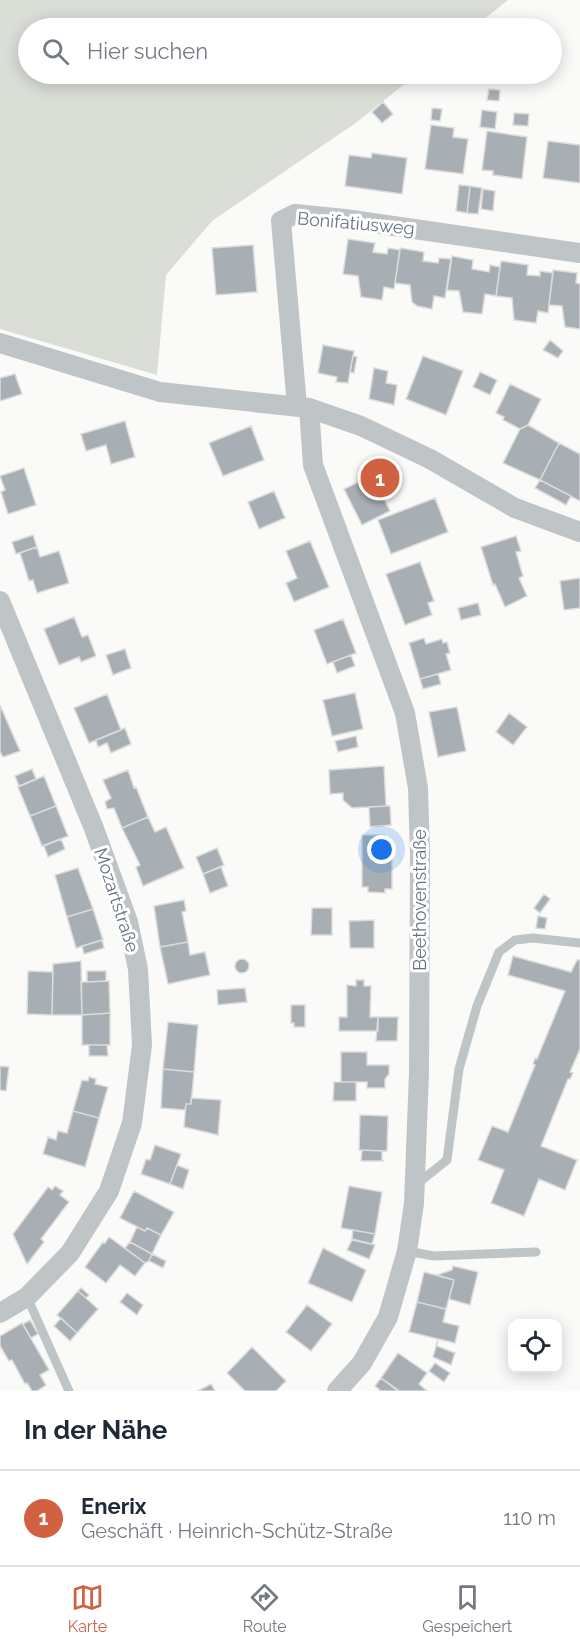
<!DOCTYPE html>
<html lang="de">
<head>
<meta charset="utf-8">
<style>
	:root { --surface:#fff; --page:#f2f2f3; --text:#1f2937; --muted:#747a83; --line:#e0e1e3; --accent:#d06242 }
	body { margin:0; font-family:Raleway,sans-serif; background:var(--page); color:var(--text) }
	.controls { position:absolute; right:18px; bottom:18px; display:grid; overflow:hidden; border-radius:12px; box-shadow:0 3px 15px #0003 }
	.controls button { width:54px; height:54px; display:grid; place-items:center; padding:0; border:0; border-bottom:2px solid var(--line); background:var(--surface); color:var(--text); font:30px sans-serif }
	.you { position:absolute; left:382px; top:850px; width:21px; height:21px; margin:-15px; border:4px solid #fff; border-radius:50%; background:#1a73e8; box-shadow:0 0 0 9px #1a73e833 }
	.badge { display:grid; place-items:center; width:39px; height:39px; border-radius:50%; background:var(--accent); color:#fff; font-size:20px; font-weight:700 }
	.pin { position:absolute; translate:-50% -50%; border:3px solid #fff; box-shadow:0 2px 6px #0006 }
	.list { margin:0; padding:0; list-style:none }
	h2 { display:flex; justify-content:space-between; align-items:center; height:78px; margin:0; padding:0 24px; font-size:26px }
	h2 small { font-size:20px; font-weight:400; color:var(--muted) }
	.list li { display:grid; grid-template-columns:39px 1fr auto; gap:18px; align-items:center; box-sizing:border-box; height:96px; padding:0 24px; border-top:2px solid var(--line) }
	.list b { display:block; font-size:22px; white-space:nowrap }
	.list p { margin:0; font-size:20px; white-space:nowrap; color:var(--muted) }
	.list em { font-size:20px; font-style:normal; color:var(--muted) }
	.icon { flex:none; width:33px; height:33px; fill:none; stroke:currentColor; stroke-width:2; stroke-linecap:round; stroke-linejoin:round }
	.map { position:relative; flex:none; width:580px; height:1391px; overflow:hidden }
	.search { position:absolute; background:var(--surface); box-shadow:0 3px 15px #0003; left:18px; right:18px; top:18px; height:66px; display:flex; align-items:center; gap:15px; box-sizing:border-box; padding:0 21px; border-radius:33px; color:var(--muted); font-size:22px }
	.sheet { height:174px; background:var(--surface) }
	nav { display:flex; justify-content:space-around; align-items:center; box-sizing:border-box; height:84px; border-top:2px solid var(--line); background:var(--surface); font-size:16px; color:var(--muted) }
	nav a { display:grid; justify-items:center; gap:3px }
	nav .on { color:var(--accent) }
	.map>svg:first-child { display:block }
</style>
</head>
<body>
<div class="map">
<svg width="580" height="1391" viewBox="0 0 580 1391">
	<rect width="100%" height="100%" fill="#fafaf8"/>
	<path fill="#daded7" d="M0 0H508L473 28H28V74H417L357 122 212 221 166 275 157 375 0 329Z"/>
	<path fill="#a7afb4" stroke="#dcdcda" stroke-width="1.5" d="M489 89 500 90 499 101 487 100Z
		M383 102 393 114 382 123 372 112Z
		M432 108 442 109 440 121 431 120Z
		M482 110 497 112 495 129 480 127Z
		M514 113 529 114 528 126 513 125Z
		M431 125 454 128 453 137 468 139 463 174 425 169Z
		M487 131 527 137 522 179 493 175V171L482 170Z
		M548 141 580 145V183L543 178Z
		M372 153 407 158 402 194 345 186 349 155 371 158Z
		M459 185 470 186 467 213 456 211Z
		M470 186 482 188 478 214 467 213Z
		M483 189 495 191 493 211 481 209Z
		M348 239 375 243 373 252 387 254 388 248 400 250 394 289 384 287 382 300 361 297 358 276 343 274Z
		M253 245 257 292 216 295 212 248Z
		M400 248 424 252 423 261 438 263 439 258 451 259 445 298 434 296 432 309 417 306 412 302 410 285 395 283Z
		M452 256 473 260 472 269 489 272 490 265 500 267 496 296 485 294 482 314 463 312 459 291 447 290Z
		M501 261 528 265 527 275 540 276V271L553 273 548 313 538 311 536 323 514 320 512 298 496 296Z
		M553 270 577 273 576 283 580 284V329L565 327 562 306 549 305Z
		M550 340 563 351 558 358 543 350Z
		M323 345 354 351 348 383 336 382 337 377 318 373Z
		M353 356 357 357 354 373 350 372Z
		M423 356 463 371 446 415 406 399Z
		M374 368 388 371 386 383 397 385 394 405 369 399Z
		M480 372 497 380 490 395 473 387Z
		M15 374 22 394 0 401V378Z
		M510 384 541 399 528 425 520 429 503 420 504 417 496 413Z
		M125 421 135 457 111 464 106 445 86 451 81 434Z
		M528 425 559 443 540 480 503 463 520 429Z
		M251 426 264 460 223 476 209 443Z
		M559 443 580 454V501L540 480Z
		M24 468 36 505 8 514 1 492 5 490 0 476Z
		M373 475 390 511 362 525 344 489Z
		M540 480 571 496 566 505 535 488Z
		M274 491 285 518 259 529 248 502Z
		M435 498 448 532 391 554 378 520Z
		M33 535 37 547 16 554 12 542Z
		M516 536 521 551 516 552 523 576 519 578 527 596 505 607 495 584 493 585 481 547Z
		M310 541 329 587 294 602 286 583 297 578 286 551Z
		M37 547 40 557 59 551 69 583 37 593 33 580 29 581 20 553Z
		M420 562 434 601 428 603 432 615 405 625 386 574Z
		M580 578V608L564 610 560 581Z
		M478 603 481 615 461 620 458 608Z
		M74 617 82 637 88 635 96 656 81 662 79 657 59 665 44 629Z
		M343 619 356 653 327 664 314 630Z
		M424 638 426 644 442 639 443 643 447 642 450 653 446 654 451 670 420 679 409 643Z
		M125 649 131 668 113 675 106 655Z
		M351 655 355 666 337 673 333 662Z
		M438 674 441 684 423 689 420 679Z
		M355 693 363 729 332 736 323 700Z
		M107 694 121 730 89 743 74 708Z
		M0 705 20 751 3 757 0 752Z
		M457 707 466 751 438 757 429 712Z
		M509 713 527 727 513 745 496 732Z
		M125 728 131 744 111 753 107 743 98 747 96 740Z
		M356 736 358 747 338 752 335 741Z
		M384 766 386 806 352 808 343 800V793L330 794 329 770Z
		M32 769 36 779 19 786 15 776Z
		M128 770 134 788 136 787 148 817 122 828 114 808 107 809 105 802 111 798 103 780Z
		M44 776 56 806 30 816 18 787Z
		M56 806 68 836 42 846 30 816Z
		M386 806H390L391 825 370 827 369 807Z
		M148 817 155 832 166 827 184 868 143 886 136 867 140 865 122 828Z
		M362 835H385V841H392V889H385V893L368 892V887H362Z
		M61 839 65 849 48 857 44 846Z
		M217 848 224 865 203 874 196 857Z
		M221 867 228 886 210 893 203 874Z
		M78 868 93 909 67 917 55 875Z
		M544 894 550 899 540 913 534 908Z
		M184 900 186 911 182 912 188 942 160 947 154 906Z
		M312 908H332V935H311Z
		M93 909 103 940 76 948 67 917Z
		M538 916 547 918 545 929 536 928Z
		M374 920V948H350L349 921Z
		M102 940 104 948 84 954 82 946Z
		M188 942 190 955 205 952 210 975 168 984 160 947Z
		M513 956 571 972 577 960H580V1049L570 1072 573 1073 570 1079H568L541 1146 577 1160 565 1190 539 1179 524 1216 491 1203 504 1170 478 1160 492 1126 508 1132 535 1065 533 1064 535 1058 537 1059 565 991 508 975Z
		M235 966a7 7 0 1 1 14 0a7 7 0 1 1-14 0Z
		M81 961 82 1015H52L53 964Z
		M28 971 53 972 52 1015 27 1014Z
		M87 971H106V981L87 982Z
		M356 980H364V986H371L370 1017H378V1031H339V1017H347V985L356 986Z
		M109 981 110 1013 82 1015 81 982Z
		M245 988 247 1002 218 1005 217 990Z
		M291 1005H305V1027H294V1023H291Z
		M110 1013V1045H82V1015Z
		M378 1017H398L397 1041H376Z
		M168 1022 198 1025 194 1072 163 1069Z
		M89 1045H107L108 1056H89Z
		M341 1052H367V1065H389V1074L385 1079V1088H367V1082H341Z
		M0 1066 9 1067 6 1091 0 1090Z
		M163 1069 194 1072 191 1104H186L185 1110 161 1108Z
		M89 1077 96 1079 95 1084 108 1087 99 1118 73 1111 82 1080 88 1081Z
		M334 1082H356V1101H333Z
		M191 1098 221 1100 218 1135 184 1127 186 1104H191Z
		M73 1111 99 1118 85 1167 43 1154 48 1137 56 1140 58 1131 67 1133Z
		M360 1115 388 1116 387 1151 359 1150Z
		M155 1145 181 1154 170 1184 141 1174 146 1159 150 1160Z
		M362 1150 382 1151V1160L384 1161H361Z
		M177 1165 189 1170 183 1189 170 1184Z
		M55 1186 63 1191 60 1195 69 1202 41 1239 44 1242 27 1264 13 1234 48 1187 52 1190Z
		M349 1186 382 1192 375 1234 341 1228Z
		M134 1191 174 1212 161 1235 147 1228 145 1231 120 1218Z
		M137 1227 145 1231 147 1228 161 1235 152 1254 130 1242Z
		M353 1230 375 1234 372 1244 352 1239Z
		M109 1237 145 1263 135 1276 120 1265 106 1283 85 1267 103 1242 105 1243Z
		M352 1240 375 1245 369 1259 347 1250Z
		M130 1242 152 1254 149 1261 145 1263 125 1248Z
		M323 1248 366 1270 352 1302 308 1283Z
		M152 1254 166 1261 163 1268 149 1261Z
		M453 1266 478 1272 470 1305 449 1299 454 1280 437 1275 452 1270Z
		M424 1272 454 1280 446 1309 417 1302Z
		M81 1288 89 1295 86 1298 78 1291Z
		M78 1291 98 1309 77 1333 57 1315Z
		M127 1293 143 1305 137 1315 120 1302Z
		M417 1302 446 1309 443 1322 459 1326 455 1343 409 1332Z
		M307 1305 332 1324 311 1351 286 1332Z
		M61 1318 77 1333 70 1341 54 1326Z
		M30 1320 38 1334 31 1338 23 1324Z
		M22 1323 49 1370 40 1375 46 1385 37 1391H32L27 1383 25 1384 12 1360 9 1361 0 1346V1336Z
		M438 1339 437 1346 455 1353 451 1365 433 1357Z
		M252 1347 286 1381 276 1391H245L227 1373Z
		M398 1353 427 1373 419 1384 427 1391H398L381 1378Z
		M435 1363 450 1373 444 1382 429 1371Z
		M381 1378 398 1390V1391H381L375 1386Z
		M211 1384 215 1391H198Z"/>
	<g fill="none" stroke-linecap="round" stroke-linejoin="round">
		<path stroke="#bfc4c7" stroke-width="9" d="M417 1184 447 1160 459 1069 477 1006 499 952 515 940 533 938 580 943
			M407 1251 434 1256 536 1252
			M27 1297 69 1391"/>
		<path stroke="#bfc4c7" stroke-width="20" d="M0 343 160 392 309 408 361 426 430 459 515 508 580 532
			M297 406 281 221 295 214 345 219 580 253
			M309 408 313 465 405 713 418 788 420 855 419 1072 414 1203 407 1251 388 1317 362 1363 337 1391
			M0 601 93 826 128 922 138 969 142 1045 132 1123 109 1191 70 1253 27 1297 0 1313"/>
	</g>
	<g text-anchor="middle" dominant-baseline="central" stroke-width="6" stroke-linejoin="round" paint-order="stroke">
		<g font-size="18" fill="#67757f" stroke="#fff">
			<text transform="translate(356 223) rotate(5)">Bonifatiusweg</text>
			<text transform="translate(117 900) rotate(72)">Mozartstraße</text>
			<text transform="translate(419 900) rotate(-90)">Beethovenstraße</text>
		</g>
	</g>
</svg>
<div class="controls">
<button><svg class="icon" aria-label="locate" viewBox="0 0 24 24"><circle cx="12" cy="12" r="6"/><path d="M12 2v4M12 18v4M2 12h4M18 12h4"/></svg></button>
</div>
<div class="you"></div>
<div class="pin badge" style="left:380px;top:478px">1</div>
<div class="search"><svg class="icon" aria-label="search" viewBox="0 0 24 24"><circle cx="10" cy="10" r="6"/><path d="M15 15l6 6"/></svg>Hier suchen</div>
</div>
<section class="sheet">
<h2>In der Nähe<small></small></h2>
<ul class="list">
<li><span class="badge">1</span><div><b>Enerix</b><p>Geschäft · Heinrich-Schütz-Straße</p></div><em>110 m</em></li>
</ul>
</section>
<nav>
<a class="on"><svg class="icon" aria-label="map" viewBox="0 0 24 24"><path d="M3 6l6-2 6 2 6-2v14l-6 2-6-2-6 2zM9 4v14M15 6v14"/></svg>Karte</a>
<a><svg class="icon" aria-label="directions" viewBox="0 0 24 24"><path d="M12 3l9 9-9 9-9-9zM9 14v-3h6M13 9l2 2-2 2"/></svg>Route</a>
<a><svg class="icon" aria-label="saved" viewBox="0 0 24 24"><path d="M7 4h10v16l-5-4-5 4z"/></svg>Gespeichert</a>
</nav>
</body>
</html>
